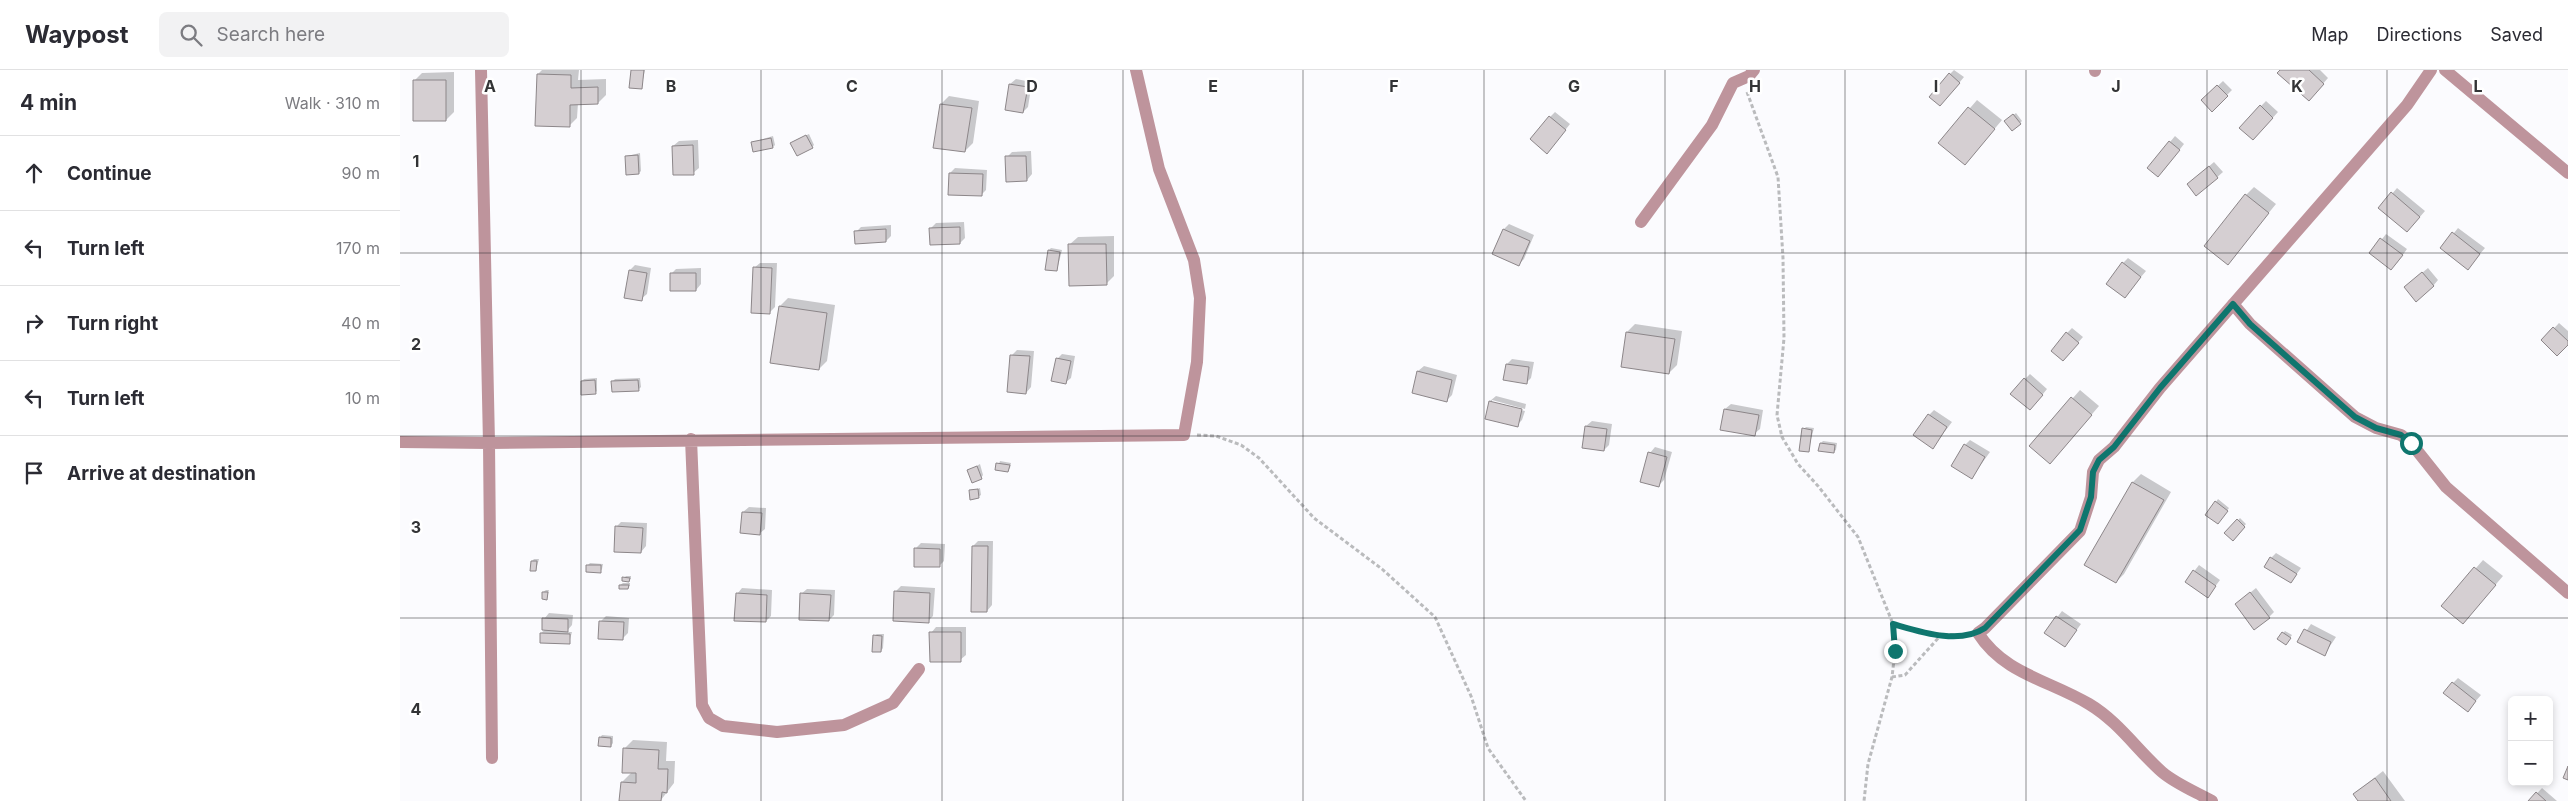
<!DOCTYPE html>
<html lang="en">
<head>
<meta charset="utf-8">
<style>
	:root { --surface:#fff; --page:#f2f2f3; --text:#2b2b33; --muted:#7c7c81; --line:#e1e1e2 }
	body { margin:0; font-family:Inter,sans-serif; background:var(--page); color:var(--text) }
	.controls { position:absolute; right:15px; bottom:15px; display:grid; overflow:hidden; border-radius:8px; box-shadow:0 2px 8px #0003 }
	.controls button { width:45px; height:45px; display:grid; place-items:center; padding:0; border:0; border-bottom:1px solid var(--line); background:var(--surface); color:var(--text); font:25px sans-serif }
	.stop { position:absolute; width:15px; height:15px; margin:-11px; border:4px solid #0f766e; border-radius:50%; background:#fff }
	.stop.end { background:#0f766e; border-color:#fff; box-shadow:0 1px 5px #0008 }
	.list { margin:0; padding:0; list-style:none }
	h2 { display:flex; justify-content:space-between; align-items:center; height:65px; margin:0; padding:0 20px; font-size:21px }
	h2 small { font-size:16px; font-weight:400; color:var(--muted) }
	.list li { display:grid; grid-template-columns:32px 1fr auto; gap:15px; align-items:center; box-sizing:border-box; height:75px; padding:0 20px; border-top:1px solid var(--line) }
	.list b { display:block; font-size:19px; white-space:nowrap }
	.list em { font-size:16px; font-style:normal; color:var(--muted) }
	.icon { flex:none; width:28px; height:28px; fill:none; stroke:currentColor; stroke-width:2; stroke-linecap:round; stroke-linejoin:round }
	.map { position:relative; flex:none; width:2168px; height:731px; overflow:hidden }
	header { display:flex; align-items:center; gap:30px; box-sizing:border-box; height:70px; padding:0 25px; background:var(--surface); border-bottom:1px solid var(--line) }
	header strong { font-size:24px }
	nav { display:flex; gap:28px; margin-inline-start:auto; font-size:18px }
	.search { width:350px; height:45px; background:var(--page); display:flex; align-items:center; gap:12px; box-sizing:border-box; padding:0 18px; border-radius:8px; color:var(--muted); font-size:19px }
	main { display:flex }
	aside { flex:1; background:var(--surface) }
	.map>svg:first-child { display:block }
</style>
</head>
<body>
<header>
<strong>Waypost</strong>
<div class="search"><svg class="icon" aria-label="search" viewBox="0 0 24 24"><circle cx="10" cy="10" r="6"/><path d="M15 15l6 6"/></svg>Search here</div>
<nav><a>Map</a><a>Directions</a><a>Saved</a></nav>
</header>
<main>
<aside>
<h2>4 min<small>Walk · 310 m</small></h2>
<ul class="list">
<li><svg class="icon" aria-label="ahead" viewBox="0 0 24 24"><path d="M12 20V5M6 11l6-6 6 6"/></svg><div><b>Continue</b></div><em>90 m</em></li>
<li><svg class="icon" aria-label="left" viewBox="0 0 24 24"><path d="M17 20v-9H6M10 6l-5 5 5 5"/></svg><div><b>Turn left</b></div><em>170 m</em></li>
<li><svg class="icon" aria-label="right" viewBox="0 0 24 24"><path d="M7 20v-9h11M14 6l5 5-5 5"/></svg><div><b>Turn right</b></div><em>40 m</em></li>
<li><svg class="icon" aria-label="left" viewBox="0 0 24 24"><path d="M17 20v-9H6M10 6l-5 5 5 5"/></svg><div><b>Turn left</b></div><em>10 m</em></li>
<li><svg class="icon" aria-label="arrive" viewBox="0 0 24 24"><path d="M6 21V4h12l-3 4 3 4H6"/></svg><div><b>Arrive at destination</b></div></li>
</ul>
</aside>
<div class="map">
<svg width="2168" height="731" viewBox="0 0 2168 731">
	<rect width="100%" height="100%" fill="#fbfbfe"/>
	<path fill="#0003" d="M142 0H179L178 10 206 9V25L198 33H178L177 48 169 56 138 4Z
		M232 0H245L241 18Z
		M1554 0 1564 7 1546 29 1550 4Z
		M1881 0H1920L1928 8 1914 24Z
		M54 2V42L46 50 14 11 22 3Z
		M616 9 632 12 628 37 623 42 610 14Z
		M1823 11 1832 20 1812 40 1803 30Z
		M549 26 579 31 573 73 565 81 541 34Z
		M1577 30 1602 50 1565 94 1540 73Z
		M1866 31 1878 42 1858 64 1861 36Z
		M1155 42 1170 54 1152 77 1150 47Z
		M1616 43 1622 51 1620 53 1608 49Z
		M409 64 414 75 412 77 394 71Z
		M373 66 375 75 373 77 353 72Z
		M1775 66 1784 74 1764 100 1770 72Z
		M298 70 299 98 293 103 273 76 279 71Z
		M631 81 632 104 627 110 607 87 612 82Z
		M240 83 241 101 239 103 227 86Z
		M1814 92 1823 102 1797 125 1794 109Z
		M555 98 587 100 586 120 581 125 550 103Z
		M1854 117 1876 134 1828 193 1846 125Z
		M1997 118 2025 141 2012 156 1980 138Z
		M564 152 565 168 560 173 531 158 536 153Z
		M1109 154 1134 165 1124 189 1119 194 1093 183 1104 159Z
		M491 155V166L486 171 456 162 461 157Z
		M2058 158 2085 178 2068 198 2042 178Z
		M1986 164 2007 179 1997 193 1971 183Z
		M714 166V206L706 214 669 175 678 167Z
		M651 178 662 180 657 200 649 180Z
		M1728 188 1746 201 1725 226 1723 193Z
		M360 193H377L375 237 370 242 354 198Z
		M235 195 251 198 247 224 241 229 230 200Z
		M301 198V214L296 220 271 204 276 199Z
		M2028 198 2038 210 2033 216 2011 212Z
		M388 228 435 235 427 291 419 299 380 236Z
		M2159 253 2168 261V273L2143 270Z
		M1235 254 1282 261 1277 295 1269 303 1227 262Z
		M1672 258 1683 267 1668 284 1667 263Z
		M617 280 634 281 631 317 626 323 612 285Z
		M662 284 675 286 671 308 665 313 657 289Z
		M1112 289 1134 292 1131 308 1126 313 1107 294Z
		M1024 296 1057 305 1052 325 1046 331 1018 301Z
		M1630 304 1647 319 1635 334 1625 309Z
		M197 308V321L195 323 182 311 184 309Z
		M240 308 241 317 238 320 212 312 215 309Z
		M1680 320 1699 336 1658 384 1631 376Z
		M1096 326 1126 334 1125 339 1092 330V333L1125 341 1122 350 1117 355 1090 331Z
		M1331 334 1363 340 1360 359 1354 364 1325 339Z
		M1534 340 1552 352 1533 377 1529 345Z
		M1192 351 1212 354 1209 375 1204 380 1186 356Z
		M1406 357 1414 358 1408 381 1404 359Z
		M1570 370 1590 382 1572 407 1565 375Z
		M1423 371 1437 373 1436 380 1433 382 1421 373Z
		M1255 377 1272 382 1264 410 1259 415 1250 383Z
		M600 391 611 393 610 398 608 400 597 399Z
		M580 394 583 405 581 408 569 400Z
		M1741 404 1771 422 1724 504 1716 512 1733 412Z
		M580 418 581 425 578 427 570 421Z
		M1818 429 1829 438 1820 450 1816 432Z
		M349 437 366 438 365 459 359 464 343 442Z
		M1840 448 1846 454 1833 469 1826 463Z
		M221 452 247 453 246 476 241 482 216 457Z
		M578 471H593L592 535 587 541 573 476Z
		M521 473 545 474 544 491 539 496 515 479Z
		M1876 483 1901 498 1891 512 1871 488Z
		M134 489H139L136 500 132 491Z
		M2083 490 2103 506 2063 553 2043 536Z
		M190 493 203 494 202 499 200 502 188 495Z
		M1799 495 1820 510 1808 526 1786 512Z
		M226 506H231V508L229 511 224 508Z
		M223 513H230V515L228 518 220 515Z
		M501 516 535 518 533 546 528 551 496 521Z
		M342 518 372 520 371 546 366 551 337 524Z
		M1856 518 1874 542 1869 547 1836 534Z
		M407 519 435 520 434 545 429 550 401 524Z
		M146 520H149L147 528 143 522Z
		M1662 541 1681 554 1665 576 1646 562Z
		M149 543 173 545 172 555 166 562H172L169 573 141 563 146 559 144 549Z
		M206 546 229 548 228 563 223 568 200 552Z
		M1911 554 1936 567 1924 585 1899 572Z
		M536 557H566V585L560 590 531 563Z
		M1885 561 1892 565 1888 571 1883 563Z
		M477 564H484L483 578 481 581 474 566Z
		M2058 608 2081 625 2068 640 2053 613Z
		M202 665 213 666V673L211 676 200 668Z
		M233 670 267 672 266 691H275L274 713 261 730 221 731 222 712 232 702 225 678Z
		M1983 701 2005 731H1959L1954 724Z
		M2142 718 2157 731H2130Z"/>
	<path fill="#d5cfd2" stroke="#8c8689" d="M231 0H244L242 19 229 18Z
		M1880 0H1909L1924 14 1909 31 1877 3Z
		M1549 3 1560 13 1540 36 1529 27Z
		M137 4 171 5V18L198 17V34L170 35V57L135 56Z
		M13 10H46V51H13Z
		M609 14 628 17 623 43 605 40Z
		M1817 15 1828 26 1812 42 1801 30Z
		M540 34 572 38 565 82 533 78Z
		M1860 35 1873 48 1853 70 1839 58Z
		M1568 37 1595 59 1565 95 1538 73Z
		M1613 44 1621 54 1612 61 1604 51Z
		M1149 46 1166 60 1147 84 1130 69Z
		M406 65 413 78 397 86 390 73Z
		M371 68 373 78 353 82 351 72Z
		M1769 71 1780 80 1758 107 1747 98Z
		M293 75 294 105H273L272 76Z
		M238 85 239 104 226 105 225 86Z
		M605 86H626L627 111 606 112Z
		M1809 96 1818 108 1796 126 1787 114Z
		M549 103 583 104 582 126 548 125Z
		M1991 122 2020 147 2007 162 1978 138Z
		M1845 124 1869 143 1828 195 1804 176Z
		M560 157V174L530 175 529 158Z
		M486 159V172L455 174 454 161Z
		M1103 159 1130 171 1119 196 1092 184Z
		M2052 162 2080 184 2068 200 2040 178Z
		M1980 168 2003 185 1991 200 1969 183Z
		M668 174H706L707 215 669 216Z
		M648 180 660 182 657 201 645 200Z
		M1722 192 1741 207 1725 228 1706 214Z
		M353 197 372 198 370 244 351 243Z
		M229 200 247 203 242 231 224 228Z
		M2022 202 2034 216 2016 232 2004 217Z
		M270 203H296V221H270Z
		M379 236 427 243 419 300 370 293Z
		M2153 257 2168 271V275L2157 286 2141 270Z
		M1226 262 1275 269 1269 304 1221 297Z
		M1666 262 1679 273 1663 291 1651 281Z
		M610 285 630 286 626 324 607 322Z
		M656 288 671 291 666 314 651 311Z
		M1106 294 1129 297 1127 314 1103 310Z
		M1017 301 1052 310 1047 332 1012 323Z
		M1624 308 1643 325 1630 340 1610 324Z
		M195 310 196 324 181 325V311Z
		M238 310 239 321 212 322 211 311Z
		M1671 327 1692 345 1650 394 1629 376Z
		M1089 331 1122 339 1118 357 1085 349Z
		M1324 339 1359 345 1355 366 1320 360Z
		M1528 344 1547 357 1533 379 1513 365Z
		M1185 356 1207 359 1204 381 1182 378Z
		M1402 358 1412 360 1409 382 1399 381Z
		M1420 373 1435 375 1434 383 1418 381Z
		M1564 374 1585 387 1572 409 1551 396Z
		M1248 382 1267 387 1259 417 1240 412Z
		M596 393 610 395 608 402 595 400Z
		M577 396 582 409 572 413 567 400Z
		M1732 412 1764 430 1716 513 1684 495Z
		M578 419 579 428 570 430 569 420Z
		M1815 431 1828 441 1818 454 1805 445Z
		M342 442 362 443 360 465 340 463Z
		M1837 449 1845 457 1833 471 1824 463Z
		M215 456 243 458 241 483 214 482Z
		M572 476H588L587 542H571Z
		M514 478 540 479V497H514Z
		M1870 487 1897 504 1891 513 1864 497Z
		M131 491H137L136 501H130Z
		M186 495H201V503L186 502Z
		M2074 497 2096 515 2063 554 2041 536Z
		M1793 500 1816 516 1808 528 1785 512Z
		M222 507 230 508 229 512 222 511Z
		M219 515H229L228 519H219Z
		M494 521 530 523 529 553 493 551Z
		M142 522H148L147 530 142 529Z
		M1850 522 1870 548 1854 560 1835 534Z
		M336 523 367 525 366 552 334 551Z
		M400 523 431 525 429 551 399 550Z
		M1656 546 1677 560 1665 577 1644 563Z
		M142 548 168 549V562L142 560Z
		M199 551 224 552 223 570 198 569Z
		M1904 559 1931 572 1925 586 1897 572Z
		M529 562H561V592H530Z
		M1882 562 1891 568 1886 575 1877 569Z
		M140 563 170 564V574L140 573Z
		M473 565 482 566 481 582H472Z
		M2052 612 2076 631 2068 642 2043 623Z
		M199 667 211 668V677L198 676Z
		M223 678 259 680 258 699H268L267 723 262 722 261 731H219L221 712 236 713V703H222Z
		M2168 696V710L2163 708Z
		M1975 708 1991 731H1958L1953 724Z
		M2136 722 2146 731H2128Z"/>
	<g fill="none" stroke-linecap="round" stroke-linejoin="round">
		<path stroke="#babbbd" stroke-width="3" stroke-dasharray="4 2.5" stroke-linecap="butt" d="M1347 22 1378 107 1383 188 1384 268 1377 345 1382 367 1398 394 1418 416 1458 467 1493 554 1495 581 1492 607 1468 694 1464 731
			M797 365 816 366 841 375 859 388 914 448 982 499 1035 547 1071 626 1088 678 1126 731
			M1493 554 1530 564 1566 565
			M1492 607 1505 605 1541 565"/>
		<path stroke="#be949c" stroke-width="12" d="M2045 0 2168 103
			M1695 1V0
			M1241 152 1312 55 1333 13 1349 6 1354 0
			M1833 234 1850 254 1955 347 1976 358 2001 365 2011 373 2046 417 2168 523
			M291 369 302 635 309 648 323 656 377 662 444 655 493 633 519 599
			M0 372 89 373 81 0
			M92 688 89 373 784 365 797 292 800 228 794 190 759 99 736 0
			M1812 731C1796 722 1776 714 1762 702 1737 680 1719 652 1689 634 1649 610 1604 604 1578 563L1585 558 1680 461 1691 427 1693 402 1699 390 1714 377 1760 318 2007 35 2031 0"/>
	</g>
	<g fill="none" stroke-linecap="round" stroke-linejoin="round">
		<path stroke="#0f766e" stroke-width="6" d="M1495 581 1493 554C1521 562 1559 575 1585 558L1680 460 1691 427 1693 402 1699 390 1714 377 1760 318 1833 234 1850 254 1955 347 1976 358 2001 365 2011 373"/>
	</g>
	<path fill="none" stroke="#333436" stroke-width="1" stroke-opacity="0.55" d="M181 0V731M361 0V731M542 0V731M723 0V731M903 0V731M1084 0V731M1265 0V731M1445 0V731M1626 0V731M1807 0V731M1987 0V731M0 183H2168M0 366H2168M0 548H2168"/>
	<g font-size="16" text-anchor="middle" font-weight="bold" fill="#333436" stroke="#fff" stroke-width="5" stroke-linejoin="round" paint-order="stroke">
		<text x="90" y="22">A</text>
		<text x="271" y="22">B</text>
		<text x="452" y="22">C</text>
		<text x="632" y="22">D</text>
		<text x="813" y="22">E</text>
		<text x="994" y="22">F</text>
		<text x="1174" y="22">G</text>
		<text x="1355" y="22">H</text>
		<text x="1536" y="22">I</text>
		<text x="1716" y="22">J</text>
		<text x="1897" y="22">K</text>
		<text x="2078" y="22">L</text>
		<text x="16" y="97">1</text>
		<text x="16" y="280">2</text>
		<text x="16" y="463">3</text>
		<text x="16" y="645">4</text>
	</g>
</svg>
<div class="controls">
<button>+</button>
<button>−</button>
</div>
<div class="stop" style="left:2011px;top:373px"></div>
<div class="stop end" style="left:1495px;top:581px"></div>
</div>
</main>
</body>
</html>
